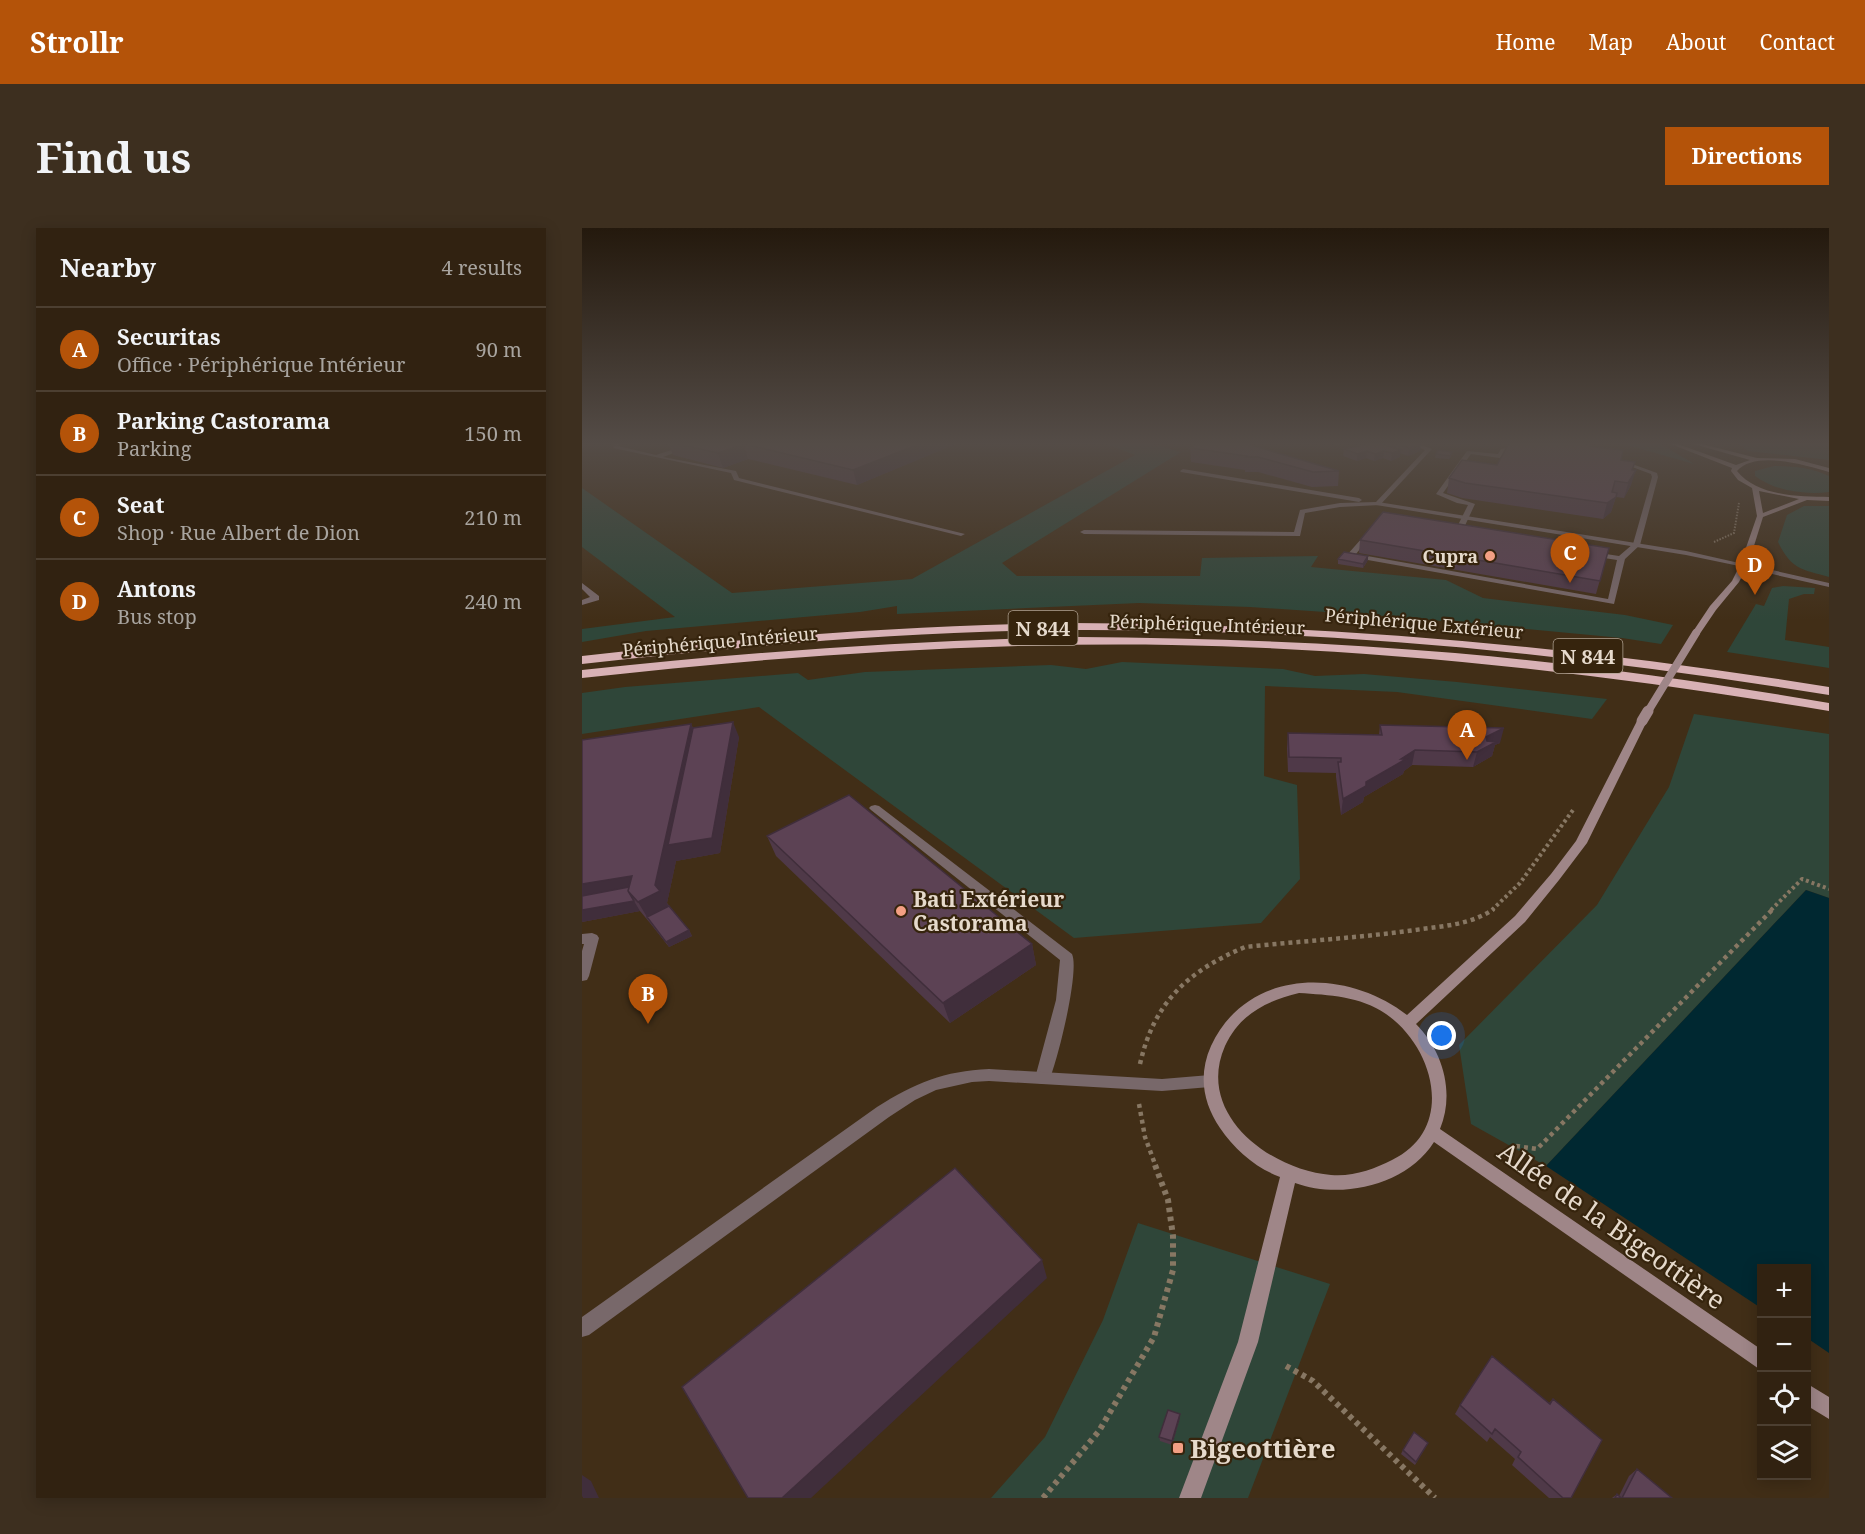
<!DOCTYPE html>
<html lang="en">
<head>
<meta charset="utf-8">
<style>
	:root { --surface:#312211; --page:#3d2f1f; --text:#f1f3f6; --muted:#a8a49f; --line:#4c3f31; --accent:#b45309 }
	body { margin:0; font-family:"Noto Serif",serif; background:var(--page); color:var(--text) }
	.controls { position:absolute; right:18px; bottom:18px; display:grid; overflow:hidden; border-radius:0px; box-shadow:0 3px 15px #0003 }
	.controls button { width:54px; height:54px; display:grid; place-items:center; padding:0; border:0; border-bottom:2px solid var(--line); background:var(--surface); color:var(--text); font:30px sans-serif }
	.you { position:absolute; left:860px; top:808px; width:21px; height:21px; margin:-15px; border:4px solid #fff; border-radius:50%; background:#1a73e8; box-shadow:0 0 0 9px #1a73e833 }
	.badge { display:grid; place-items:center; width:39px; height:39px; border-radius:50%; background:var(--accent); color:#fff; font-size:20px; font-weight:700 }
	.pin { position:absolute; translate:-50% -50px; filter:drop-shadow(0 2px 3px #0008) }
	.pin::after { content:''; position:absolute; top:32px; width:21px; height:18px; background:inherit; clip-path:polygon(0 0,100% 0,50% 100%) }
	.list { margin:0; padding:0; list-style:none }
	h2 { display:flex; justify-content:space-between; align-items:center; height:78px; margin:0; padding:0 24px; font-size:26px }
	h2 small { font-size:20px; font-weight:400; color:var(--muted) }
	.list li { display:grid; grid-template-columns:39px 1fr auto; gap:18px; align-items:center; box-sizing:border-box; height:84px; padding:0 24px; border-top:2px solid var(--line) }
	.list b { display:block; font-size:22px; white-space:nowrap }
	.list p { margin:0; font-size:20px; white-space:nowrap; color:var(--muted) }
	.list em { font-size:20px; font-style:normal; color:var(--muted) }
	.icon { flex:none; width:33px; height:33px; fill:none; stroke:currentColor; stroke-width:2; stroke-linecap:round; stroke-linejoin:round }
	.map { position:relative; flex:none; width:1247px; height:1270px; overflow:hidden; border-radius:0px }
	header { display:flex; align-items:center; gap:36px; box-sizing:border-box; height:84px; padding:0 30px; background:var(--accent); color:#fff }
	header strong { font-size:28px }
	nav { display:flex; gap:33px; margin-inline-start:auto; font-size:21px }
	.intro { display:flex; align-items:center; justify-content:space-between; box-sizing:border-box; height:144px; padding:0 36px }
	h1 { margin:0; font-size:42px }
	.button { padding:15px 27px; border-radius:0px; background:var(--accent); color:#fff; font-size:21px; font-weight:700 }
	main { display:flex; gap:36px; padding:0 36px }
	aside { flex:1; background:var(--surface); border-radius:0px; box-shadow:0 3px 15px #0003 }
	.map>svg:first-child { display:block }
</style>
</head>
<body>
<header>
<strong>Strollr</strong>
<nav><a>Home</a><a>Map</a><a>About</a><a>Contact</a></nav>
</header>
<div class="intro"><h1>Find us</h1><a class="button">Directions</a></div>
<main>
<aside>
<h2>Nearby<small>4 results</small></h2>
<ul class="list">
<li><span class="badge">A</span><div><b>Securitas</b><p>Office · Périphérique Intérieur</p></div><em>90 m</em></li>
<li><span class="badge">B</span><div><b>Parking Castorama</b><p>Parking</p></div><em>150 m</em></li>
<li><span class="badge">C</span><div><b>Seat</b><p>Shop · Rue Albert de Dion</p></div><em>210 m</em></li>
<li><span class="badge">D</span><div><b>Antons</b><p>Bus stop</p></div><em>240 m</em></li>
</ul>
</aside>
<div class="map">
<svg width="1247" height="1270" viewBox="0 0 1247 1270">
	<rect width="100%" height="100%" fill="#412e17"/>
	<path fill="#2f4639" d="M521 215H567L599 224 420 335 435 348H618L620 330 736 328 729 339 864 352 901 370 1043 387 1091 397 1079 416 1040 410 817 389 668 379 557 375 315 386V378L278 384 64 403 0 414V401L93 389 0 319V260L150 365 330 351 553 227Z
		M1038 215 1079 216 1112 236Z
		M1156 215H1247V232L1166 223Z
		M1192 238C1211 238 1230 240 1247 248V264C1223 267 1193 263 1173 248V243Z
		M1222 278H1247V349C1219 341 1210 342 1196 314L1205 287Z
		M1201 358 1233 360 1232 366H1222L1207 371 1203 412 1247 419V440L1145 424 1174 376 1182 378 1190 360Z
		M540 434 701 441 733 448 782 446 875 454 1025 471 1010 491 815 464 683 458 682 548 715 557 718 651 679 695 492 710 177 479 0 506V465L43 459 216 445 226 452 283 444 469 437 504 441Z
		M1112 486 1247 506V670L1224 662 964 938 889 896 877 817 1015 677 1087 559Z
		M556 995 748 1056 666 1270H409L463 1209 521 1092Z"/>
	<path fill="#002831" d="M1224 662 1247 670V1125L1225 1110 1224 1040H1180L1179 1080 964 938Z"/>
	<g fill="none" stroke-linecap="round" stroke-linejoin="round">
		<path stroke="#877763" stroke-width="2" stroke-dasharray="1.5 1.5" stroke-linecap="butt" d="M1132 314 1152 305 1157 275"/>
		<path stroke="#877763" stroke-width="4" stroke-dasharray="3 3" stroke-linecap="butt" d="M910 682 938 655 991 582
			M1189 682 1220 651 1247 661"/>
		<path stroke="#877763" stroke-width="4.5" stroke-dasharray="4 4" stroke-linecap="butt" d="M558 836C572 774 606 743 663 719 720 713 776 710 833 702 861 698 888 697 912 681
			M557 876 563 909 574 939
			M934 918 955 921 1191 681"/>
		<path stroke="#877763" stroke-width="6" stroke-dasharray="4.5 4.5" stroke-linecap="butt" d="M704 1138 731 1153 853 1270
			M461 1270 517 1203 572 1109 591 1042V1008L586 972 573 937"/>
		<path fill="#78686a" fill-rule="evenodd" d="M32 215H38L36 218 74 227 111 215H119L81 229 154 243 157 250 383 306 379 308 152 252 149 245 31 220Z
			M751 215H759L756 217Z
			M826 215H834L850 221 798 277 758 279 723 285 718 308 502 306 498 304 502 302 712 304 718 282 758 275 794 274 843 222Z
			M945 215H954L923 223 918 230 889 226 861 265 893 276 880 304 1037 328 1051 316 1070 249 1069 246 1034 233 1039 232 1075 245 1076 249 1058 317 1043 331 1032 376 769 329 765 327 795 293 803 292 873 303 886 277 875 275 854 266 885 223 916 226 919 221ZM803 296 1035 332 1026 371 774 326 797 297Z
			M601 241 777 270 780 272 777 274 599 244 598 243Z
			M1159 335 1247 355V359L1159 339Z
			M0 355 17 368V372L0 377V372L8 369 0 361Z
			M293 577 297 578 490 726C498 743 475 836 466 855L461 856 456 855 453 850 474 772 478 732 289 582 287 580 289 578Z
			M10 705 15 707 17 710 7 748 5 752 0 753V723L2 716H0V706Z"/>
		<path fill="#78686a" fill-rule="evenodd" d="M796 274 1104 323 1166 337 1162 339 1104 327 794 277V275Z
			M407 841 580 851 628 847 633 848 636 853 633 858 628 859 580 863 407 853 390 854 354 862 333 872 307 889 7 1107 0 1109V1089L295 879C333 855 362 843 407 841Z"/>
		<path fill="#9f8688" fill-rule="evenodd" d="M1086 215H1093L1154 237 1168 232 1108 215H1116L1175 230 1213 231 1247 240V244C1224 237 1173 222 1155 243 1175 268 1217 269 1247 269V273L1225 272 1181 289 1166 337 1157 354 1134 382 1117 407 1114 408 1110 405 1128 378 1150 353 1158 337 1175 288 1170 260 1156 252 1149 243 1150 240ZM1177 263 1217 271 1181 285Z
			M1060 490 1065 493 1005 615 977 652 943 694 834 796C861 823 873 865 858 901L1180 1122V1143L852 914C825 957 760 972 713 955L676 1114 619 1270H597L656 1114 698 949C674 940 653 922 638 900 621 875 616 847 629 818 665 740 763 739 825 787L933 688 969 646 994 613 1055 493ZM717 765C747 767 778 768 804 786 853 820 874 901 810 932 792 941 771 949 749 947 688 942 613 886 643 818 658 786 684 773 717 765Z
			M1224 1155 1247 1169V1191L1224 1177Z"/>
		<path fill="#d8b1b5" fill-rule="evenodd" d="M489 395C747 396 992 418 1247 459V467C996 426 744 401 489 402 326 403 163 418 0 436V428C163 410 325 397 489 395Z
			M496 409C622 410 748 414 873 425 998 436 1123 454 1247 475V483C1030 447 811 421 590 417 393 414 196 428 0 450V442C165 424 330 412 496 409Z"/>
		<path stroke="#9f8688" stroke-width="8" d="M1065 485 1114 405"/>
		<path stroke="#9f8688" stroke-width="11" d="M1060 493 1066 483"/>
	</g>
	<path fill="#4f3948" d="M86 215H376L275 257 166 231 141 240 91 227Z
		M615 215 757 243 756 258 730 259 676 244H663V242L609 234 608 220Z
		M800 215H836L838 223 826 228 818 225V229L809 233 801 230 792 233 784 230 775 233 761 228 762 221Z
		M1012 219 1039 232 1051 242 1049 257 1042 270 1034 269 1029 284 1021 291 880 270 865 265 867 250 915 237Z
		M870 224 869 228 867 231 853 230 854 226Z
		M778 312 1027 320 1014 366 777 325Z
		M756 331 786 332 781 340 756 336Z
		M109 496 111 500 157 509 138 625 94 633 85 675 107 702 110 708 87 719 68 695 58 683 0 694V512Z
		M798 497 918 515 913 517 910 528 891 539 830 537 822 543 821 546 782 569 781 574 759 587 754 549V545L706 544 705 520 706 505 797 507Z
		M185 608 450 716 454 737 368 795 194 628Z
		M971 1171 989 1270H967L930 1237 933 1231 908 1209 905 1214 873 1186 878 1177 967 1175Z
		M598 1190 590 1217 578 1213 577 1209Z
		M846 1215 833 1237 819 1226 821 1222Z
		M1055 1241 1090 1270H1030L1035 1266 1037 1268 1047 1248Z"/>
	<path fill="#402e3b" d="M340 215H376L275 257 271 242Z
		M839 215 838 223 826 228 828 220Z
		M162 216 166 231 141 240 136 225Z
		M819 222 818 229 809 233 810 225Z
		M785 223 784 230 775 233V226Z
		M802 223 801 230 792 233 793 226Z
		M1050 242 1046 255 1054 242 1049 257 1042 270Z
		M1034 269 1029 284 1021 291 1025 275Z
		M786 328V332L781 340V336Z
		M151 494 157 509 138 625 94 633 85 675 90 684 65 689 56 674 46 663 0 679V656L50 648 73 657 109 496 118 515Z
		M922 500 918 515 913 517 910 528 891 539 895 524 904 509Z
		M833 522 830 537 822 543 821 546 782 569 781 574 759 587 761 571 784 554Z
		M52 673 58 683 0 694V682Z
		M107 702 110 708 87 719 84 714Z
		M450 716 454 737 368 795 361 775Z
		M460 1032 465 1050 229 1270H200Z
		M598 1186V1190L590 1217V1213Z
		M0 1247 9 1253 17 1270H1L0 1268Z"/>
	<path fill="#5c4254" stroke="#402e3b" stroke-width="1.5" d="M91 215H340L271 242 162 216 136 225Z
		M615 215H662L757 243 731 244 676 229H664L665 228 608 220Z
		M790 215H797L819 222 810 225 802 223 793 226 785 223 775 226 762 221Z
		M809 215H839L828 220Z
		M927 215H999L1012 219 1041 222 1039 232 1053 234 1050 242H1054L1046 255 1033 253 1030 264 1035 265 1034 269 1025 275 883 255 867 250 880 232 915 237Z
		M856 222 870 224 868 228 854 226Z
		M801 284 1027 320 1018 353 778 312Z
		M762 324 786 328 781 336 756 331Z
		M151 494 130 610 86 617 111 500Z
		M109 496 73 657 78 663 56 674 46 663 50 648 0 656V512Z
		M798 497 922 500 904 509 905 513 914 514 895 524 833 522 819 531H824L784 554V558L761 571 756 534H759V530L707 529 706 505 800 507Z
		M267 567 450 716 361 775 185 608Z
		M47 659 46 663 52 673 0 682V668Z
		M87 678 107 702 84 714 65 689Z
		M373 940 460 1032 200 1270H166L100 1159Z
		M910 1128 968 1176 971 1171 1020 1212 989 1270H981L936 1229 939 1224 913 1201 910 1206 878 1177Z
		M586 1182 598 1186 590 1213 577 1209Z
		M832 1204 846 1215 834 1234 821 1222Z
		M1055 1241 1090 1270H1040Z
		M1035 1266 1039 1270H1033Z"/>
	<linearGradient id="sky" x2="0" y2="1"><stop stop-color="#24190d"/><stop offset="0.55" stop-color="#544c47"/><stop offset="1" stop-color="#544c47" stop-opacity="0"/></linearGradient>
	<rect width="1247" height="392" fill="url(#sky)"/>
	<g fill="#f39f83" stroke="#36240d" stroke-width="2">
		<circle cx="908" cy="328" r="6"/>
		<circle cx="319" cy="683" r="6"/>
		<rect x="590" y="1214" width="12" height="12" rx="3"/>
	</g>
	<g text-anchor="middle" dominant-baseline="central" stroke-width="4.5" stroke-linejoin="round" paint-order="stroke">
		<g font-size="18" font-weight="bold" fill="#e6dacc" stroke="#36240d" text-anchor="end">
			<text x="896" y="328">Cupra</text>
		</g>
		<g font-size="18" fill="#e6dacc" stroke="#36240d">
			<text transform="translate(842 395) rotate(5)">Périphérique Extérieur</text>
			<text transform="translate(625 396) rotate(2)">Périphérique Intérieur</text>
			<text transform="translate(138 413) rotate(-5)">Périphérique Intérieur</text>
		</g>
		<g fill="#36240d" stroke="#b1a393" stroke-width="1.5">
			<rect x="426.5" y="383" width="69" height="34" rx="4.5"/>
			<rect x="971.5" y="411" width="69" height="34" rx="4.5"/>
		</g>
		<g font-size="20" font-weight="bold" fill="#e6dacc">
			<text x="461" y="400">N 844</text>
			<text x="1006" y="428">N 844</text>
		</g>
		<g font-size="21" font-weight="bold" fill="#e6dacc" stroke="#36240d" text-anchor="start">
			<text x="331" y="671">Bati Extérieur<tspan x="331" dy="24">Castorama</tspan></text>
		</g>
		<g font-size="26" fill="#e6dacc" stroke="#36240d">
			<text transform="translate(1030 997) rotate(35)">Allée de la Bigeottière</text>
		</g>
		<g font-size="26" font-weight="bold" fill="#e6dacc" stroke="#36240d" text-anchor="start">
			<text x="608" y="1220">Bigeottière</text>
		</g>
	</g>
</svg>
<div class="controls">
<button>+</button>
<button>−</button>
<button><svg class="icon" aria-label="locate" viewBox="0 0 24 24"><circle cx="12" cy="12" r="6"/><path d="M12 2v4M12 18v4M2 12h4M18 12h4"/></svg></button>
<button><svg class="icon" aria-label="layers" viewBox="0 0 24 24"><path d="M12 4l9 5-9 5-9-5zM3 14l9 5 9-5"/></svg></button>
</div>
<div class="you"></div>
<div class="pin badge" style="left:885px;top:532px">A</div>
<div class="pin badge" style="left:66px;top:796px">B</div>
<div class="pin badge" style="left:988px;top:355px">C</div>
<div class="pin badge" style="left:1173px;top:367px">D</div>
</div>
</main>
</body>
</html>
